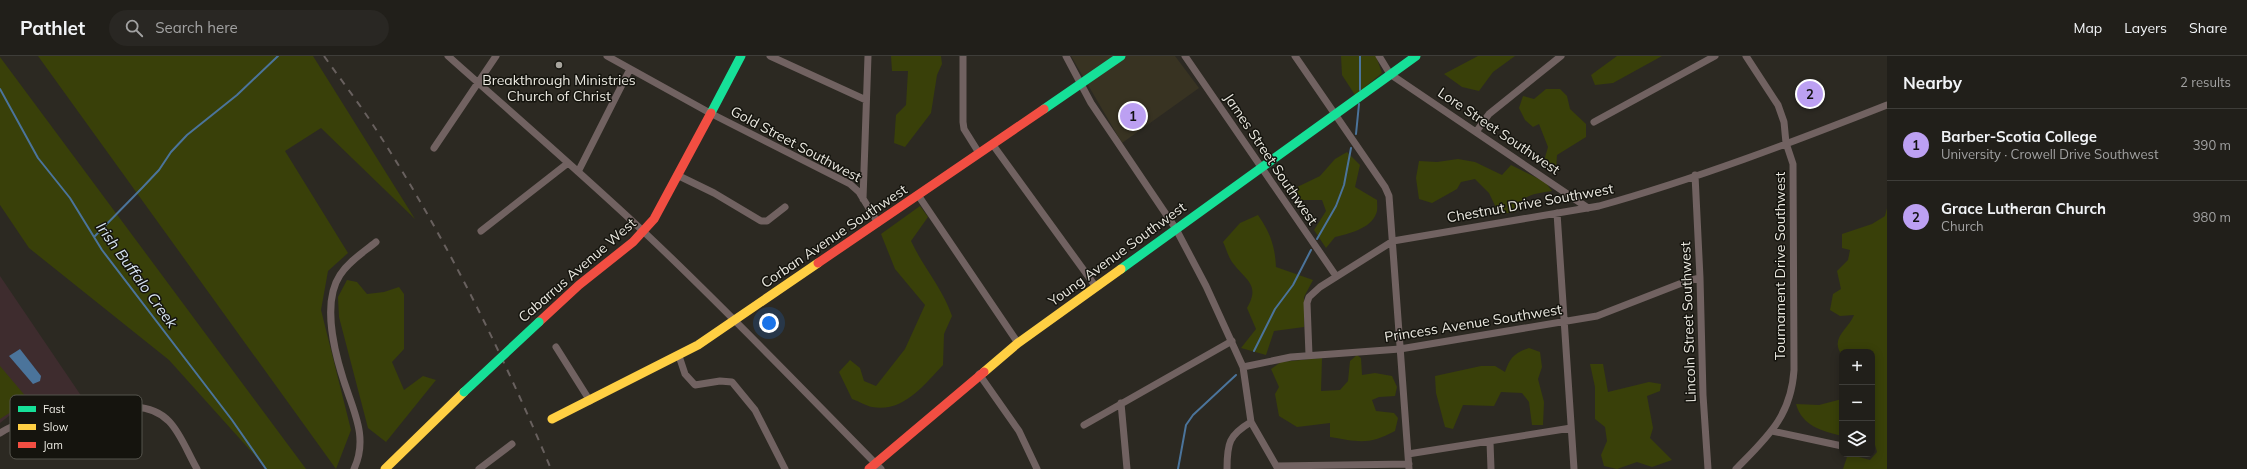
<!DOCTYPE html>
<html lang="en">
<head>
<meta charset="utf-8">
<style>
	:root { --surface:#211f1a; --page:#292723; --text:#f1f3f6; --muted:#a2a2a2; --line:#3e3d39; --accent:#bca0f2 }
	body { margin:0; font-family:Mulish,sans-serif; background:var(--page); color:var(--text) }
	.controls { position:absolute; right:12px; bottom:12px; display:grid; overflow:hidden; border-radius:8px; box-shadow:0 2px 10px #0003 }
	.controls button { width:36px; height:36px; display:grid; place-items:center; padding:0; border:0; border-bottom:1px solid var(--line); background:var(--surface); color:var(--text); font:20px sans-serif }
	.you { position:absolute; left:769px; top:267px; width:14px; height:14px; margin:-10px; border:3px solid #fff; border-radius:50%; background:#1a73e8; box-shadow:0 0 0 6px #1a73e833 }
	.badge { display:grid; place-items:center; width:26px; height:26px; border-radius:50%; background:var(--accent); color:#111; font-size:13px; font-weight:700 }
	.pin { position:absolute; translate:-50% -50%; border:2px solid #fff; box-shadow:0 1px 4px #0006 }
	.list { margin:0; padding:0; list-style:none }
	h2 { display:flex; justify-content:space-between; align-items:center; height:52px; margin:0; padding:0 16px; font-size:17px }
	h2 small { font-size:13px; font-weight:400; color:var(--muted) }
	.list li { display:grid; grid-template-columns:26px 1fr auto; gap:12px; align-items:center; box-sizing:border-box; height:72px; padding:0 16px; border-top:1px solid var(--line) }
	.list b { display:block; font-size:15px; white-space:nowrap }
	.list p { margin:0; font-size:13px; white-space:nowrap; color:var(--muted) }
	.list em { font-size:13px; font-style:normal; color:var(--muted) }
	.icon { flex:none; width:22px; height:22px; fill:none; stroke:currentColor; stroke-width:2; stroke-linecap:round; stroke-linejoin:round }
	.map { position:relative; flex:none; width:1887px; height:413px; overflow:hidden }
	header { display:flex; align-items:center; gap:24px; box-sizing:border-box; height:56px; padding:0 20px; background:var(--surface); border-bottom:1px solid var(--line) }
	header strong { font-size:19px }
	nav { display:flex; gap:22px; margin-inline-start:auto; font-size:14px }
	.search { width:280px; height:36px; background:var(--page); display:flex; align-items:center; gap:10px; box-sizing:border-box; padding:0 14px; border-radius:22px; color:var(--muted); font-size:15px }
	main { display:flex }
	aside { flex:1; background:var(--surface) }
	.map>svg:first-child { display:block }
</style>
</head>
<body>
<header>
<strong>Pathlet</strong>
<div class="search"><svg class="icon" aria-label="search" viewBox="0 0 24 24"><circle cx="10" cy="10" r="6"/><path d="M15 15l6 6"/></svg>Search here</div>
<nav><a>Map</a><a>Layers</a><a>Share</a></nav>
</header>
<main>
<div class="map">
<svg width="1887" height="413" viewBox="0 0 1887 413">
	<rect width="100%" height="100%" fill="#2c2922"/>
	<path fill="#383322" d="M1071 0H1175L1199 32 1122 87Z"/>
	<path fill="#3e2c2e" d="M0 220 84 344 15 355 0 367Z"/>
	<path fill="#394009" d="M38 0H313L415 163 321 72 285 95 348 197 328 215 321 254 351 374 336 413Z
		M891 0H941L942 8 937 19 931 57 905 91 894 87 896 59 906 49 908 15H892Z
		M1341 0H1376L1382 17 1355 39 1342 19Z
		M1478 0H1515L1493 16 1479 35 1462 31 1444 18Z
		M1617 0H1662L1613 27 1595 29 1591 19Z
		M0 1 306 413H267L169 304 29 192 0 149Z
		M1546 33H1560L1567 40 1570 53 1586 68V81L1557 99 1556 114 1544 105 1548 91 1539 68 1533 71 1525 64 1519 52 1523 40 1534 43Z
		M1347 96 1360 109 1355 131 1377 144C1377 148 1378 154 1376 158 1370 173 1348 178 1335 181L1326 192 1314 174 1326 155 1322 144H1302L1289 135 1320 120 1335 103Z
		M1458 103 1475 106 1502 119 1511 109 1545 126 1552 135C1538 137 1518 139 1516 156L1499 158 1489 137 1475 123 1461 126 1457 133 1432 147 1419 143 1416 122 1419 105 1437 106Z
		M920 150 928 161 911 185C923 211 943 233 952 260L944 278 943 309C924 329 903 357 872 351 866 350 859 345 852 343L839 316 850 304 860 312 864 325 876 330 905 293 925 249 895 213 881 178Z
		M1887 152V413H1843L1848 398 1870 404 1877 396 1875 389 1872 388V296H1842V299C1829 282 1849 273 1854 259L1840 260 1830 254 1833 238 1841 233 1837 215 1848 204 1850 194 1842 192V178L1872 168 1885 160Z
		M1258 159C1270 176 1275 190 1276 211L1313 224 1304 241V271L1274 275 1266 299 1241 292 1256 273 1247 252C1261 228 1245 224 1232 206 1228 200 1226 192 1223 186L1240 167Z
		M347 224 357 226 367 238 384 236 399 231 404 238V293L392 306 404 334 423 320 436 324 386 386 368 372 339 261 338 241Z
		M1529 292 1540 296 1542 311 1538 323 1544 346 1543 369H1532L1529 346 1522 337 1501 336 1494 350 1463 349 1453 373 1445 371 1436 337 1435 320 1481 310H1495L1505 316C1510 302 1514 297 1529 292Z
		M1357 299 1361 302 1362 319 1375 317 1392 320 1397 331 1395 340 1379 341 1372 344 1376 355 1394 357 1398 362 1395 375C1369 389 1359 386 1330 381V367L1297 371 1279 360 1275 338 1279 331 1271 313 1281 306 1322 302 1321 335 1340 334 1348 325 1350 305Z
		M1590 308H1603L1608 336 1649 326 1661 328 1660 335 1647 340 1653 372 1650 382 1672 404 1652 411 1637 406 1617 413 1604 410 1601 399 1607 385 1605 371 1595 363V331Z
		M0 310 33 349 11 356 0 363Z
		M1842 343V380C1822 375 1802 370 1796 348L1819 349Z"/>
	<path fill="#4b749b" d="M20 293 41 320 40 325 33 328 9 300Z"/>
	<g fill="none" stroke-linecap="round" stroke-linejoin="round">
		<path stroke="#4b749b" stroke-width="2" d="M0 33 38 102 70 142 102 194 232 364 266 413
			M1360 34V0
			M1356 78 1359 48
			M94 181 142 132 159 114 171 96 187 79 237 39 278 0
			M1317 183 1336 150 1344 129 1351 92
			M1254 295 1275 253 1293 229 1311 194
			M1178 413 1186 369 1193 359 1236 319"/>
		<path stroke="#716261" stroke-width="7" d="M448 0C513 58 580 116 644 176 725 252 802 333 881 413
			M607 0 710 57 850 128 859 136 878 167
			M770 0 866 44
			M963 0V66L964 73 979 97
			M1066 0 1091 47 1176 173 1206 230 1243 311 1251 366 1278 413
			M1185 0 1336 220
			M1295 0 1385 131 1389 140 1409 413
			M1379 0 1390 18 1588 152
			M1594 66 1715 0
			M1476 76 1489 58 1561 0
			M993 89 1096 231
			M434 92 496 0
			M578 116 630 13
			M677 119 714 137 761 165H767L785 151
			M1695 119 1700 222 1703 339 1708 413
			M918 139 1018 287
			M863 143 868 0
			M1557 157 1574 413
			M481 175 568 107
			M556 291 590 345
			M1309 299 1307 247 1309 241 1320 231 1393 185 1599 150C1696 123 1793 86 1887 49
			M679 300 685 318 695 329 720 325 732 326 755 354 785 413
			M1243 311 1291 301 1400 293 1597 260 1687 225 1700 222
			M979 318 1019 375 1037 413
			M1121 347 1127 413
			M1084 369 1232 285
			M1772 375 1842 390
			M0 377C33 356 96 355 135 351 174 353 180 383 197 413
			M1490 386 1491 413
			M1408 398 1571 372
			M1277 410 1409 408
			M354 413C366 387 358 365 349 340 337 307 320 249 340 219 349 205 364 196 376 186
			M479 413 512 388
			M1227 413C1227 387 1229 379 1251 366
			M1736 413C1767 381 1791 361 1794 314L1793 108 1786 87 1784 66 1778 49 1746 0"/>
		<path stroke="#16e098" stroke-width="9" d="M1044 53 1121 0
			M711 57 741 0
			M1121 213 1416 0"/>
		<path stroke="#ffcf43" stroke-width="9" d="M984 316 1018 287 1121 213
			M552 363 698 289 818 207
			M385 413 464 336"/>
		<path stroke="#f24e42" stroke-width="9" d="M818 207 1044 53
			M539 266 579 229 633 186 654 163 711 57
			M869 413 984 316"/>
		<path stroke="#68605e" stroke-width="2" stroke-dasharray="7 7" stroke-linecap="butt" d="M324 0C341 24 359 47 375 72 444 178 502 296 551 413"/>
		<path stroke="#16e098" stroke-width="9" d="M464 336 539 266"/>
	</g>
	<circle fill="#a8a59e" stroke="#15140e" stroke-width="1.5" cx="559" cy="9" r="4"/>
	<g text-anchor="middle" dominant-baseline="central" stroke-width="3" stroke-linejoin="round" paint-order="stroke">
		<g font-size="14" fill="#eae8e0" stroke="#15140e">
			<text x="559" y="24">Breakthrough Ministries<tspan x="559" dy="16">Church of Christ</tspan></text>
		</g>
		<g font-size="14" fill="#eae8e0" stroke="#15140e">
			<text transform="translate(1499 75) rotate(34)">Lore Street Southwest</text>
			<text transform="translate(796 88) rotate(28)">Gold Street Southwest</text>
			<text transform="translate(1271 103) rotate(56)">James Street Southwest</text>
			<text transform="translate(1530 147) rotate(-10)">Chestnut Drive Southwest</text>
			<text transform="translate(834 180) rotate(-34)">Corban Avenue Southwest</text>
			<text transform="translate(1117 198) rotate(-36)">Young Avenue Southwest</text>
			<text transform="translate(1780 210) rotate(-90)">Tournament Drive Southwest</text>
			<text transform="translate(577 214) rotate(-41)">Cabarrus Avenue West</text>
			<text transform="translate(1688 266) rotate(-92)">Lincoln Street Southwest</text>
			<text transform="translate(1473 267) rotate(-9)">Princess Avenue Southwest</text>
		</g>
		<g font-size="15" font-style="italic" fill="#d9e6f3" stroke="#15140e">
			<text transform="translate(137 219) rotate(54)">Irish Buffalo Creek</text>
		</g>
	</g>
	<rect x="10" y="339" width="132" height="64" rx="6" fill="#15140e" stroke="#55544d" stroke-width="1"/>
	<rect x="18" y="350" width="18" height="6" fill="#16e098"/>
	<rect x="18" y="368" width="18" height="6" fill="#ffcf43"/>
	<rect x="18" y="386" width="18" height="6" fill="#f24e42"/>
	<g font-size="11" fill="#eae8e0">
		<text x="43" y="357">Fast</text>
		<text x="43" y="375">Slow</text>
		<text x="43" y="393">Jam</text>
	</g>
</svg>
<div class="controls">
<button>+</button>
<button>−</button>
<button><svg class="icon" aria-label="layers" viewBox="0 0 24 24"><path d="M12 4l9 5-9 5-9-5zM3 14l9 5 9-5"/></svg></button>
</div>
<div class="you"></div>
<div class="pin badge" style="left:1133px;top:60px">1</div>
<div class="pin badge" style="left:1810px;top:38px">2</div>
</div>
<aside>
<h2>Nearby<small>2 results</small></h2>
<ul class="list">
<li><span class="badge">1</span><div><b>Barber-Scotia College</b><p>University · Crowell Drive Southwest</p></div><em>390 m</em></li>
<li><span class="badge">2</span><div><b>Grace Lutheran Church</b><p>Church</p></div><em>980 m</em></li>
</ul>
</aside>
</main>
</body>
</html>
